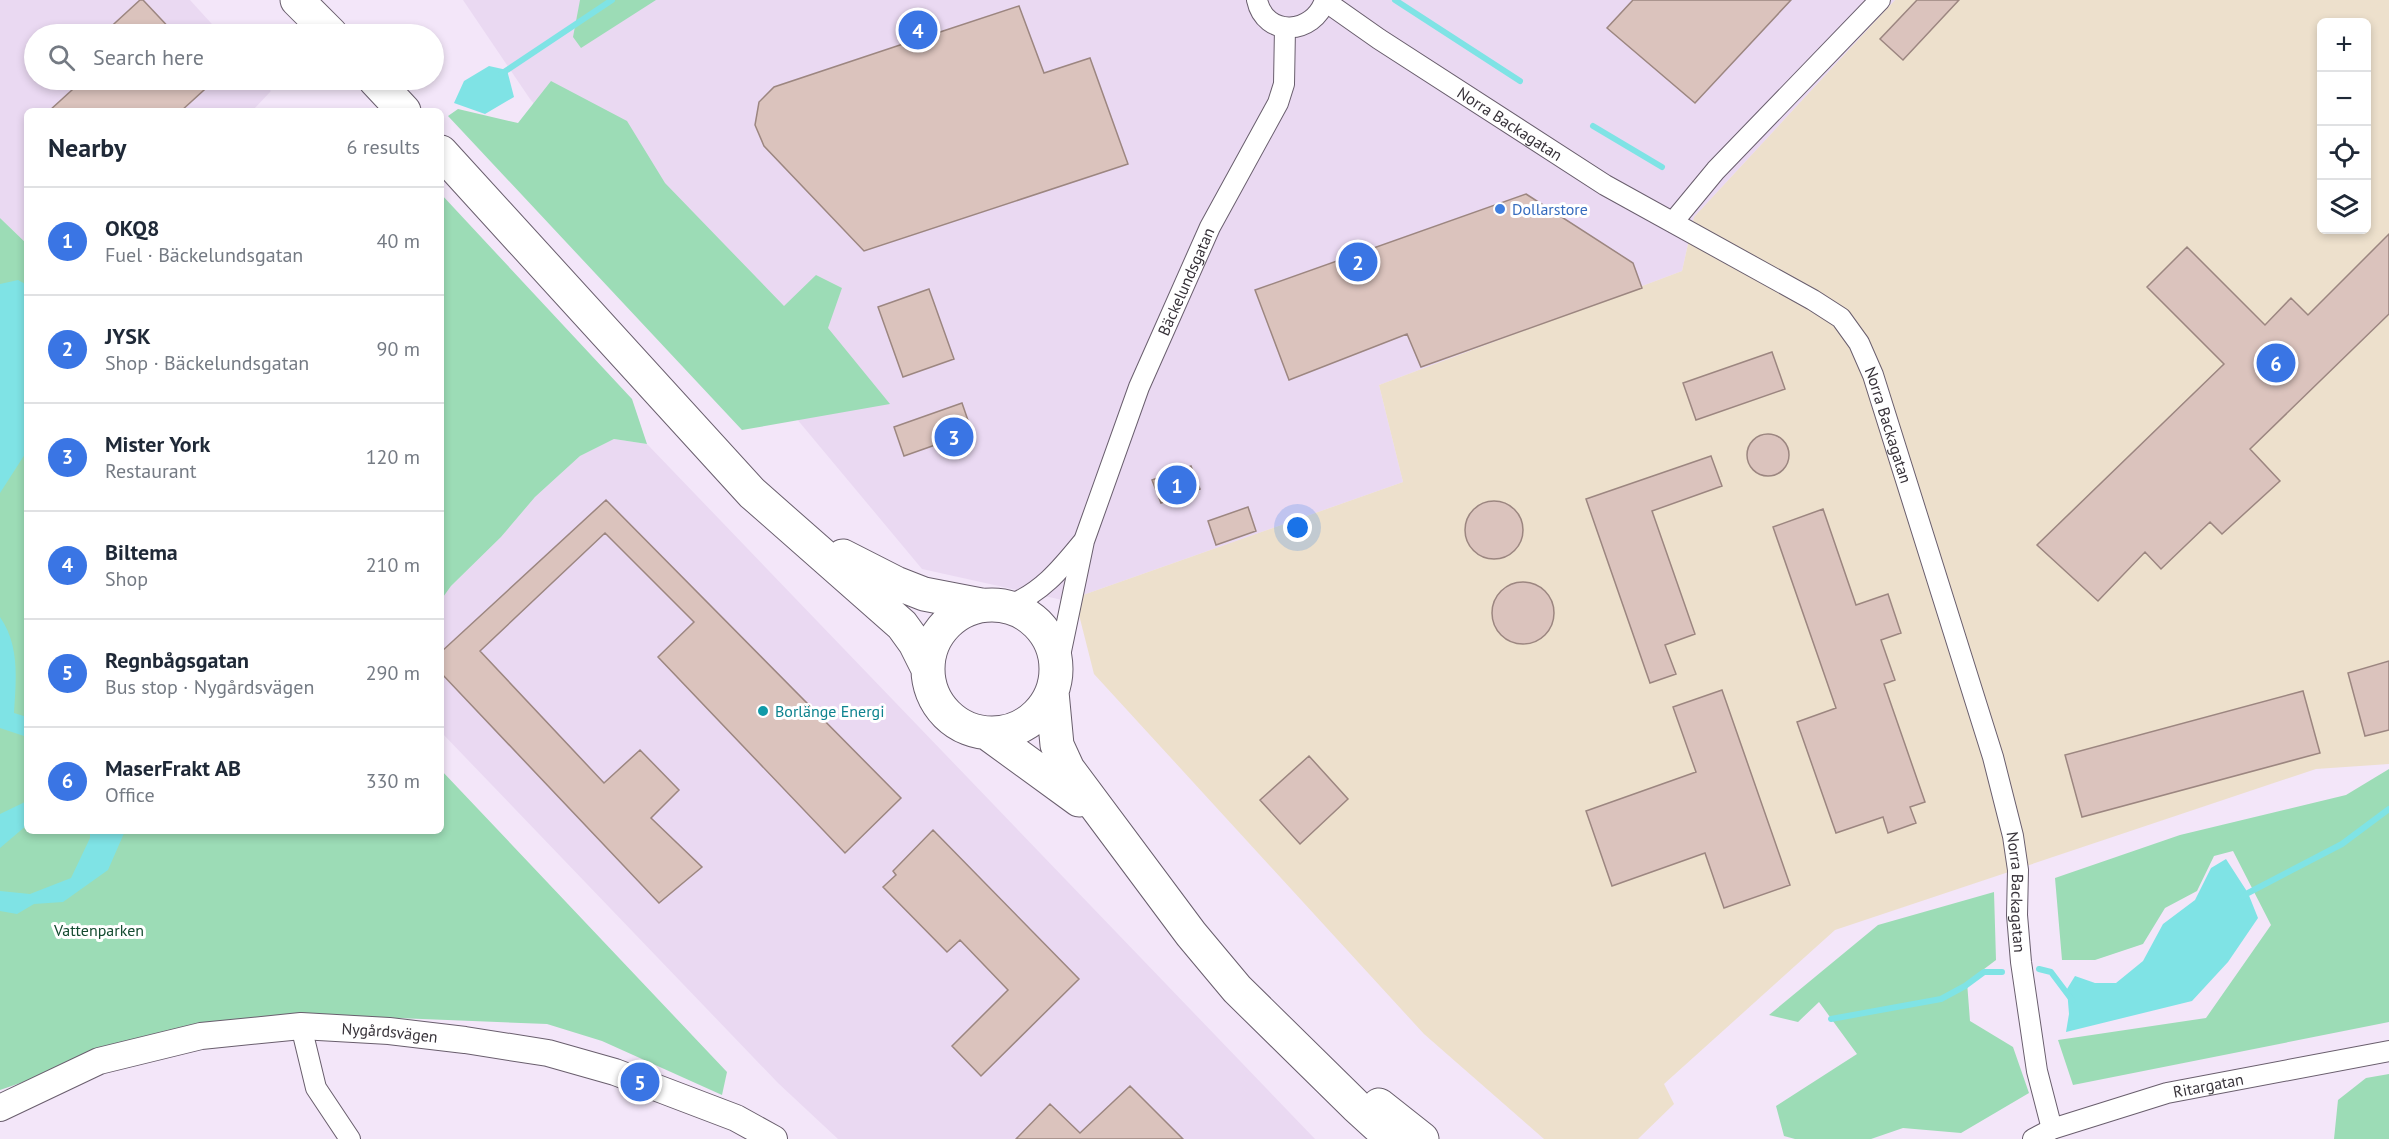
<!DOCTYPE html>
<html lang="en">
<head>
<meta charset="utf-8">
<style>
	:root { --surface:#fff; --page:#f2f2f3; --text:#1f2937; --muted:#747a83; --line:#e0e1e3; --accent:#3a75e4 }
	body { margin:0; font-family:"PT Sans",sans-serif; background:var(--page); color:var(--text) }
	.controls { position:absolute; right:18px; top:18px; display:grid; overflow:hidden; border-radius:9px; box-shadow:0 3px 9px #0003 }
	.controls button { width:54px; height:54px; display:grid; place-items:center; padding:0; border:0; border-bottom:2px solid var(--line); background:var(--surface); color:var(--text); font:30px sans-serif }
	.you { position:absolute; left:1298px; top:528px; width:21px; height:21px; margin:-15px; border:4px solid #fff; border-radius:50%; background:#1a73e8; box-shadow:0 0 0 9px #1a73e833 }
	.badge { display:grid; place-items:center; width:39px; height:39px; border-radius:50%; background:var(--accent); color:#fff; font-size:20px; font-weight:700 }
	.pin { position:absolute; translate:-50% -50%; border:3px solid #fff; box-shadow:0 2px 6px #0006 }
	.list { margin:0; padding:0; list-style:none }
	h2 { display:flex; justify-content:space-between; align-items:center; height:78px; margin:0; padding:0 24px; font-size:26px }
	h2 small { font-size:20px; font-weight:400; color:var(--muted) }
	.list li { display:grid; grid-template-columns:39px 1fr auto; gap:18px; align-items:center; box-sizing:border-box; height:108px; padding:0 24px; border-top:2px solid var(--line) }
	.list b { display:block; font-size:22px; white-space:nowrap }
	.list p { margin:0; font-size:20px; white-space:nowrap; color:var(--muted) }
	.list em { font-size:20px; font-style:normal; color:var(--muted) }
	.icon { flex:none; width:33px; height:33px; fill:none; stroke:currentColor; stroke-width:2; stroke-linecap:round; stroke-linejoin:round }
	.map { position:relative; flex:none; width:2389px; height:1139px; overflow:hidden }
	.search { position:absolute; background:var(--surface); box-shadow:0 3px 9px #0003; left:24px; top:24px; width:420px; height:66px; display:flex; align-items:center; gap:15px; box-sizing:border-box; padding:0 21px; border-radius:33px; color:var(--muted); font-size:22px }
	.panel { position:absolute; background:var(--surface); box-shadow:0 3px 9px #0003; left:24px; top:108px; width:420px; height:726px; border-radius:9px }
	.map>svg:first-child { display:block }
</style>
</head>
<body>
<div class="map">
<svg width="2389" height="1139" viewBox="0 0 2389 1139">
	<rect width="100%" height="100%" fill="#f3e6f9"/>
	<path fill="#ead9f2" d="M0 0H190L221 34H34V80H260L271 91 252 111H27V244L0 218Z
		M463 0H1895L1694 217 1682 271 1379 385 1403 482 1083 595 1076 603 922 569 530 99Z
		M614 439 647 444 1315 1139H838L778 1083 441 732V600L451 586 501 537 535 497 580 456Z"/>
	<path fill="#ede0cc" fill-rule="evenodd" d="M1895 0H2389V764L2316 769 1835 930 1664 1084 1674 1104 1638 1139H1544L1424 1034 1094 674 1076 603 1083 595 1403 482 1379 385 1682 271 1694 217ZM2322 22H2366V230H2322Z"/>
	<path fill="#9cdcb6" d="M580 0H656L581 48 573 37Z
		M551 81 627 121 665 183 784 306 816 275 842 288 828 328 890 404 742 430 448 116 458 109 518 123Z
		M441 194 632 399 647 444 614 439 580 456 535 497 501 537 451 586 441 600Z
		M0 218 27 244V831H441V770L727 1072 722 1095 602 1041 547 1024 297 1014 105 1054 0 1090Z
		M2389 769V1022L2073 1085 2058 1040 2206 1018 2271 925 2233 851 2214 856 2197 891 2165 908 2143 944 2095 960H2062L2055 878 2180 835 2346 795Z
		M1994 892 1996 960 1967 982 1970 1021 2013 1047 2029 1093 1961 1133 1903 1128 1871 1139H1795L1784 1136 1776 1106 1857 1054 1819 1002 1798 1022 1769 1015 1878 925Z
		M2389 1074V1139H2334L2338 1100 2366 1078Z"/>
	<path fill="#7fe3e5" d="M489 66 507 70 514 97 485 114 454 103 464 81Z
		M18 280 27 285V451L0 493V284Z
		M0 617C20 646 16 679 14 713L27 717V737L0 728Z
		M27 801V825L0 848V814Z
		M90 831H125L108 870 63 902 34 904 17 914 0 911V891L30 894 71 878 90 838Z
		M2226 859 2248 893 2258 918 2228 962 2192 1001 2066 1032 2069 1014 2067 989 2075 976 2095 983H2116L2143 961 2163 924 2195 900 2211 868Z"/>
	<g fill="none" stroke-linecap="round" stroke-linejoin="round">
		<path stroke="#7fe3e5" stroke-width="6" d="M1395 0 1520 81
			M501 74 612 0
			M1593 126 1662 167
			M2243 897 2248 893 2342 844 2389 809
			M2039 969 2051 972 2072 1000
			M1831 1019 1941 999 1965 986 1984 972H2002"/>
	</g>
	<path fill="#dbc3bd" stroke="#9c8680" stroke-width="1.5" d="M140 0H143L175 34H103Z
		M1633 0H1791L1695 103 1607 28Z
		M1917 0H1959L1903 60 1880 39Z
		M1019 6 1044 73 1090 58 1128 164 864 251 764 146 755 125 759 102 774 87 903 44 899 31 901 22 908 15 917 13 926 15 933 20 937 33Z
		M83 80H215L181 111H49Z
		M1526 194 1633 263 1642 288 1421 367 1407 334 1289 380 1255 290Z
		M2389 234V314L2250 449 2280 481 2222 534 2210 522 2161 569 2145 552 2098 601 2037 545 2224 364 2147 287 2187 247 2265 325 2291 298 2308 315Z
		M929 289 954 359 903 377 878 307Z
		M1772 352 1785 389 1696 420 1683 383Z
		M962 403 972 432 904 456 894 427Z
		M1747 455a21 21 0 1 1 42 0a21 21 0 1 1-42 0Z
		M1711 456 1722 486 1652 511 1695 634 1665 645 1676 674 1650 683 1586 499Z
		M1191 466 1200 489 1161 503 1152 480Z
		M606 500 901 798 845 853 658 657 694 622 605 533 480 651 604 783 640 750 679 790 651 818 702 867 659 903 441 673V652Z
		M1465 530a29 29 0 1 1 58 0a29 29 0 1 1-58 0Z
		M1248 507 1256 531 1216 545 1208 521Z
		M1823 509 1856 605 1888 594 1901 633 1881 640 1895 680 1884 684 1925 802 1910 807 1916 823 1888 833 1883 817 1836 833 1797 722 1836 708 1773 527Z
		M1492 613a31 31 0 1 1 62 0a31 31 0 1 1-62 0Z
		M2389 661V730L2365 736 2348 673Z
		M1722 690 1790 885 1724 908 1705 853 1612 886 1586 811 1696 772 1673 707Z
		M2303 691 2320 753 2082 817 2065 755Z
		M1309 756 1348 799 1300 844 1260 800Z
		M933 830 1079 979 981 1076 952 1046 1008 990 960 940 947 952 883 887 896 875 893 871Z
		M1130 1086 1183 1139H1016L1050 1104 1080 1133Z"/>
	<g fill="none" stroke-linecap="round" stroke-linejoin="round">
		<g stroke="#695e6d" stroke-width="22">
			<g id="minor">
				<path d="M1257 0C1265 38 1314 35 1325 0"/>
				<path id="s1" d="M1325 1 1379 39 1605 185 1813 300 1841 318 1859 343 1873 375 1993 757 2013 836 2018 870 2017 915 2021 962 2037 1071 2052 1129"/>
				<path d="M1673 222 1716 170 1880 0"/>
				<path d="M1008 606C1041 593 1060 570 1082 543"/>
				<path id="s2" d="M1056 675 1084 541 1139 387 1210 227 1278 103 1284 84 1285 28"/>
				<path d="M301 1026 316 1088 350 1139"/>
				<path id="s3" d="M2033 1139 2052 1129 2167 1093 2389 1051"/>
			</g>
		</g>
		<g stroke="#695e6d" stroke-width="28">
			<g id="tertiary">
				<path id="s4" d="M0 1108 99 1061 201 1036 301 1026 389 1031 465 1040 548 1053 615 1072 736 1118 774 1139"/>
			</g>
		</g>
		<g stroke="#695e6d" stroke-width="35">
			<path id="trunk" d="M297 0 331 34
				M375 80 404 111
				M441 152 752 493 902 625 915 643 927 667
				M843 556 896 583 924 594 981 605
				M928 669a64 64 0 1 1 128 0a64 64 0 1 1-128 0Z
				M1052 692 1057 745 1068 769 1191 934 1237 989 1356 1106 1392 1139
				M987 733 1079 800
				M1379 1105 1422 1139"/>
		</g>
		<use href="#minor" stroke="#fff" stroke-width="20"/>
		<use href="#tertiary" stroke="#fff" stroke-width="26"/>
		<use href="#trunk" stroke="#fff" stroke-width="33"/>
	</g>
	<circle fill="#3f7fe0" stroke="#fff" stroke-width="2" cx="1500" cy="209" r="6"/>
	<circle fill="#0f9aa8" stroke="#fff" stroke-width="2" cx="763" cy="711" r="6"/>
	<g text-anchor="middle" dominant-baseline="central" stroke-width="6" stroke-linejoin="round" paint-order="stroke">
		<g font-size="16" fill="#373239" stroke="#fff">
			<text stroke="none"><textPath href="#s1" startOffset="222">Norra Backagatan</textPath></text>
			<text stroke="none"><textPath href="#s2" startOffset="416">Bäckelundsgatan</textPath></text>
			<text stroke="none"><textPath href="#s1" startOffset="724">Norra Backagatan</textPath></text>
			<text stroke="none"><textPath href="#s1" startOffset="1210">Norra Backagatan</textPath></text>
			<text stroke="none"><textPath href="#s4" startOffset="404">Nygårdsvägen</textPath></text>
			<text stroke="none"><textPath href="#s3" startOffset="184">Ritargatan</textPath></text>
		</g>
		<g font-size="16" fill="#366cbe" stroke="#fff" text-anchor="start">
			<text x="1512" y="209">Dollarstore</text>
		</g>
		<g font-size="16" fill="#0d838f" stroke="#fff" text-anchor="start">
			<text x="775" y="711">Borlänge Energi</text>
		</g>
		<g font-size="16" fill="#144b30" stroke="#fff">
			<text x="99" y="930">Vattenparken</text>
		</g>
	</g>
</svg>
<div class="controls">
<button>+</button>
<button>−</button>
<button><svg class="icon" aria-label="locate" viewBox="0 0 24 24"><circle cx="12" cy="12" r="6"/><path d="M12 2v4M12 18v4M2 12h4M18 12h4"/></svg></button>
<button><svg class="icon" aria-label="layers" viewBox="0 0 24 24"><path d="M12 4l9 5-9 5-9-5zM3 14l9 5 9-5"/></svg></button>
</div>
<div class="you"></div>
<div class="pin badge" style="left:1177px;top:485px">1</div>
<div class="pin badge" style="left:1358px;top:262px">2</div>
<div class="pin badge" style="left:954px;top:437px">3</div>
<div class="pin badge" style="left:918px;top:30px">4</div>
<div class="pin badge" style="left:640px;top:1082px">5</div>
<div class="pin badge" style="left:2276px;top:363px">6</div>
<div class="search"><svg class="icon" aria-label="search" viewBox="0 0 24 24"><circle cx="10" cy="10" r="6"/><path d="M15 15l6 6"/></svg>Search here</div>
<section class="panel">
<h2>Nearby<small>6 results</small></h2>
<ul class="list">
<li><span class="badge">1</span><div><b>OKQ8</b><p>Fuel · Bäckelundsgatan</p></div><em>40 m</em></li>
<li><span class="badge">2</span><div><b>JYSK</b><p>Shop · Bäckelundsgatan</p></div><em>90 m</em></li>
<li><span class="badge">3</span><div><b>Mister York</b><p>Restaurant</p></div><em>120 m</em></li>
<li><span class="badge">4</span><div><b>Biltema</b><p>Shop</p></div><em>210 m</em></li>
<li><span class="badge">5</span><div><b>Regnbågsgatan</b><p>Bus stop · Nygårdsvägen</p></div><em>290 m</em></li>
<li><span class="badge">6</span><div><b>MaserFrakt AB</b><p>Office</p></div><em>330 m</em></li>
</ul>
</section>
</div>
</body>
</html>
